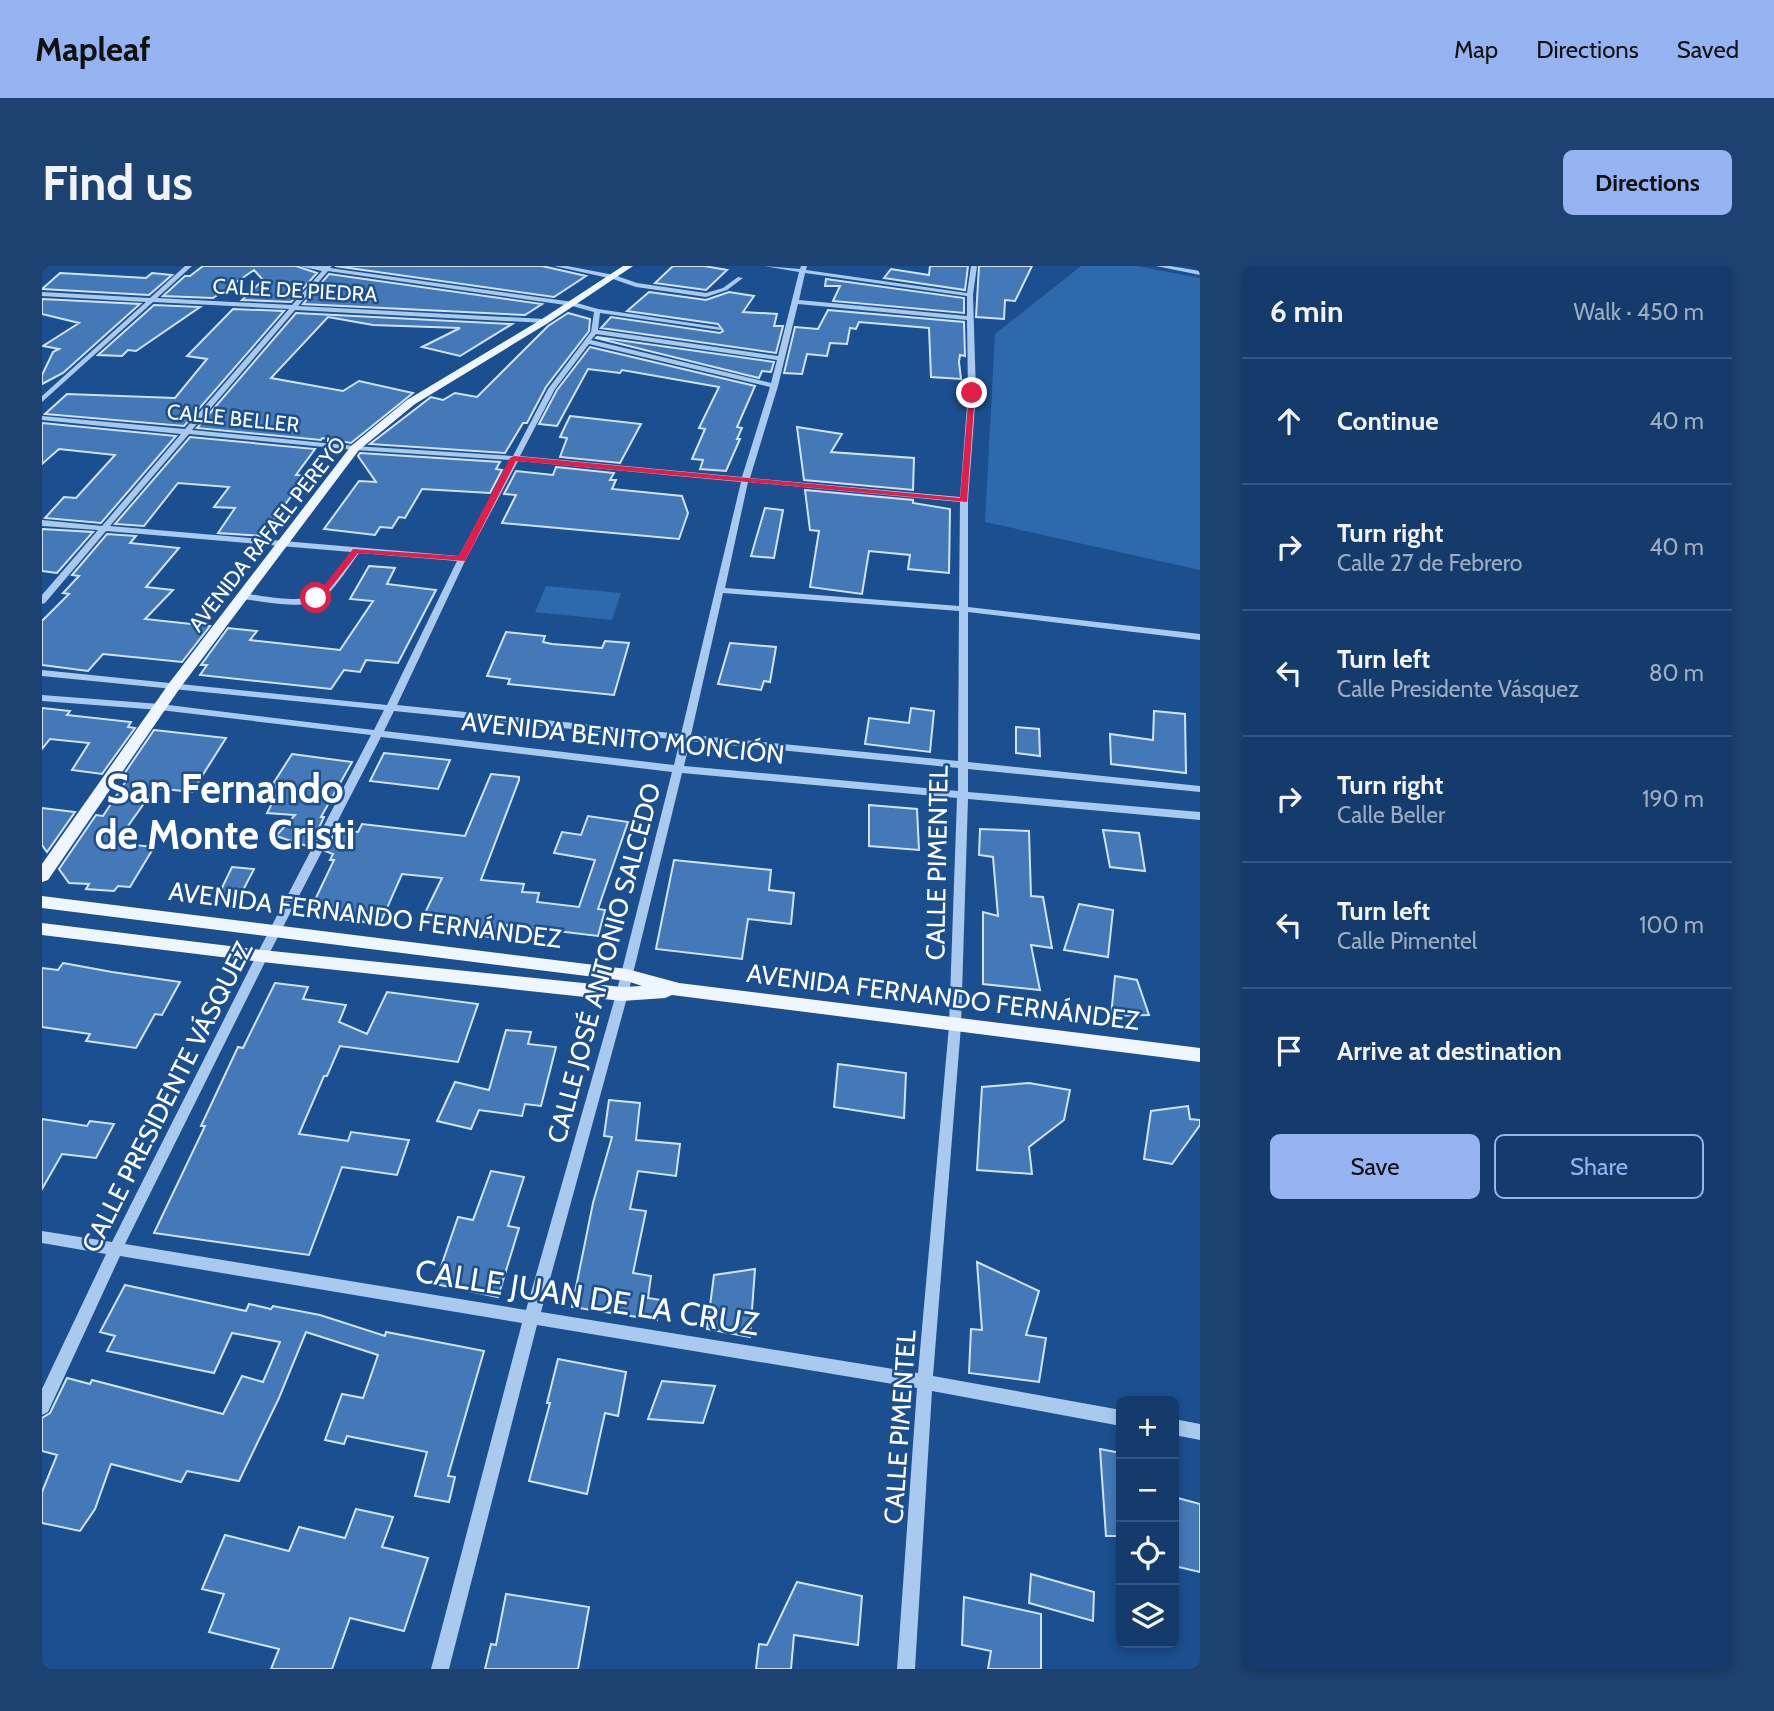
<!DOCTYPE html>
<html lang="en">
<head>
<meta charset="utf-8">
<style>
	:root { --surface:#143b6b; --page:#1d4271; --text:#f1f3f6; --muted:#9dadc1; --line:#33557e; --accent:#95b2f1 }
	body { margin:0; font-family:Cabin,sans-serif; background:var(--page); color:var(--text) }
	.controls { position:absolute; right:21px; bottom:21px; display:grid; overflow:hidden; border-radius:10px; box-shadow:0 4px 10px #0003 }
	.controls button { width:63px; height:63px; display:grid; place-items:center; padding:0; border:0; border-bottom:2px solid var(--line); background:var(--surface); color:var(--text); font:35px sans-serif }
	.stop { position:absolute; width:21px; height:21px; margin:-16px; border:5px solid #e11d48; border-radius:50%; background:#fff }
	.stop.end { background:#e11d48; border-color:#fff; box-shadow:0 2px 7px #0008 }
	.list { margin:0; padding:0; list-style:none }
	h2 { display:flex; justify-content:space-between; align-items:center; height:91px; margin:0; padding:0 28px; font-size:30px }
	h2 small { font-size:23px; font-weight:400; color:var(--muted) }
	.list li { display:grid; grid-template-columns:46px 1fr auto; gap:21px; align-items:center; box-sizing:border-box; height:126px; padding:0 28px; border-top:2px solid var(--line) }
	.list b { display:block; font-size:26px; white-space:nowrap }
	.list p { margin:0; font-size:23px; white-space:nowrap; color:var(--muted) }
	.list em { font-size:23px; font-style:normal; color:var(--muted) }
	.actions { display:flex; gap:14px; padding:21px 28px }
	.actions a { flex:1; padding:16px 0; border:2px solid var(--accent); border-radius:10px; text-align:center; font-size:24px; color:var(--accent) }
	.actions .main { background:var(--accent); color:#111 }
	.icon { flex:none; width:38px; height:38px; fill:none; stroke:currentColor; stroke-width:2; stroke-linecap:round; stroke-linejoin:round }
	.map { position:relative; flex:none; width:1158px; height:1403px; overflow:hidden; border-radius:10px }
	header { display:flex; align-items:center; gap:42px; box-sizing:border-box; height:98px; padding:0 35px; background:var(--accent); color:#111 }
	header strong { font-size:33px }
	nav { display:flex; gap:38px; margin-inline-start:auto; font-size:24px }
	.intro { display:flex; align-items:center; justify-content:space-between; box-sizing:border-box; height:168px; padding:0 42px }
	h1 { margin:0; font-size:49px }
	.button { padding:18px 32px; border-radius:10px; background:var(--accent); color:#111; font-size:24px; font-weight:700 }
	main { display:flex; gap:42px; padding:0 42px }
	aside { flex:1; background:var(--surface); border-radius:10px; box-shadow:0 4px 10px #0003 }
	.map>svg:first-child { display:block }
</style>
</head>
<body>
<header>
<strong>Mapleaf</strong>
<nav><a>Map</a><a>Directions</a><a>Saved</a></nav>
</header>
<div class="intro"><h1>Find us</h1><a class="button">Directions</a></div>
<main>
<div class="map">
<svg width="1158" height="1403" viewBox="0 0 1158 1403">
	<rect width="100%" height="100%" fill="#1b4f8f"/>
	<path fill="#2e69ad" d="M1039 0H1095L1158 12V304L943 256 953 68Z
		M504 320 579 327 570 354 493 346Z"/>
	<path fill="#4478b7" stroke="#cfe3fa" stroke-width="2" d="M161 0H254L275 7 249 36 200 34 221 14 212 4 171 32 121 30 143 10H148Z
		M293 0H500L544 10 512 31Z
		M631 0H662L685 4 664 24 613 17Z
		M888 0H926L923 24 842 12 849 3 887 9Z
		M937 0H990L973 35 963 34 962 53 934 51Z
		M18 7 104 12 110 7 130 9 107 29 0 23Z
		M287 8 500 38 483 49 261 38Z
		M784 13 922 32V47L791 35 798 20H783Z
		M607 26 664 34 687 26 712 30 701 46 735 48 732 60H741L734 87 559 62 569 51 678 67 681 65 676 58 585 45Z
		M0 33 98 38 21 107 0 118V109L11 86 17 83 1 80 37 57 0 48Z
		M112 39 158 41 94 85 86 84 80 90 56 89Z
		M191 43 242 45 142 160 3 148 25 128 133 132 165 93 145 90Z
		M786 44 922 56 923 90 918 89 917 96 919 113 889 111 887 62 817 56 814 63 808 62 805 78 788 77 785 90 765 88 760 108 742 107 753 61 776 63Z
		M254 47 470 58 418 90 380 81 418 62 331 59 286 51 229 112 301 125 317 115 371 127 309 177 280 172 279 174 155 162Z
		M526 47 548 53 547 65 504 121 485 157H481L463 187 328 178 389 131 401 134 413 127 435 131 506 60Z
		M555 71 732 96 729 106 720 105 717 112 554 72Z
		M548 81 713 120 695 161 700 162 695 173H698L684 205 658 203 661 194 650 193 663 163 657 162 677 121 580 104 578 107 546 103 515 160 497 158 515 124Z
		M528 150 599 158 578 197 518 191 525 172 518 171Z
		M0 157 134 170 59 257 3 252 22 231 34 232 73 189 17 183 0 198Z
		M755 161 800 168 789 186 872 192 871 224 762 214Z
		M148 171 273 183 254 209 264 210 220 270 176 267 193 242 172 241 187 221 136 217 102 260 73 258Z
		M318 187 458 196 454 203 460 204 448 227 380 223 363 252 357 251 350 262 338 261 333 269 282 263 317 215 334 216 316 190Z
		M514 201 572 207 568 214H574L570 223 640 230 646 247 637 273 460 257 474 229 462 228 474 205 511 209Z
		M763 224 871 234V237L908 243 907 307 866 303 868 289 827 285 820 328 768 321 777 265 768 264Z
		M723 242 741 244 732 292 709 290Z
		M0 263 51 266 15 307 0 305Z
		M65 268 94 270 88 277 137 282 104 321 131 324 103 353 168 360 140 396 61 388 46 405 0 399V355L27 328 21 327 37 310 30 309Z
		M327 300 353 302 345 318 394 324 356 397 324 394 318 406 302 404 289 423 158 409 165 399H159L186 362 215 365 208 374 298 384 331 335 308 333Z
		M464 366 503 370 501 376 510 378 560 382 563 375 587 377 572 429 466 418 468 413 445 410Z
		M688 377 734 381 728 416 722 415 719 424 676 418Z
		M0 442 28 445 25 449 89 456 86 461 93 462 60 508 30 504 47 477 8 473 0 483Z
		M869 442 892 445 888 486 823 478 827 452 867 457Z
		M1112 445 1143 448 1144 507 1069 498 1068 468 1111 474Z
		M974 461 997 463 998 490 974 487Z
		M112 464 184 472 150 526 113 522 74 577 112 581 88 621 76 620 72 625 44 623 47 618 27 617 17 603 54 549 61 550 86 512 80 511Z
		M342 487 408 494 396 523 328 515Z
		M250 488 310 496 279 551H282L268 581 234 570 253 549 225 547 238 522 229 521Z
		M449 508 477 511V514L439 614 482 618 480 626 497 627 495 636 537 641 553 594 512 587 520 566 539 569 546 550 586 556 556 643 563 644 556 670 465 659 464 663 461 662 458 672 439 670 441 665 379 655 400 612 360 608 338 658 291 652 296 641 271 638 292 594H288L291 588 283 585 294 564 316 566 320 558 423 570Z
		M827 539 875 543 877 584 827 580Z
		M0 542 33 546 5 586 0 579Z
		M938 563 987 565 989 630 1001 631 1010 682 989 679 998 724 941 718V646L956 650 951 591 937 589Z
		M1061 564 1097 567 1103 605 1068 601Z
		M632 594 729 604 727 624 752 627 749 658 706 653 700 693 614 683Z
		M190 601 212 603 197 632 176 630Z
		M1037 638 1071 644 1066 691 1022 684Z
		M21 697 70 706 138 716 120 749 113 748 94 782 44 775 48 768 0 761V702L16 704Z
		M1073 710 1095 714 1107 749 1069 750Z
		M233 717 266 721 261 733 304 739 297 756 325 768 345 726 436 738 416 796 298 780 285 810H282L257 868 306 875 309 866 367 874 355 909 300 901 267 989 112 967 163 860H159L196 781 201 782Z
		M464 764 489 766 486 778 514 781 499 840 483 838 480 850 437 844 429 863 395 855 413 816 447 824Z
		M796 798 864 807 862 852 792 841Z
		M987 817 1028 824 1022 854 987 881 990 908 935 904 940 821Z
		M567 834 598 837 594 874 638 878 634 910 596 905 588 943 604 945 591 1007 609 1010 606 1032 619 1034 615 1054 530 1041 551 937 570 871 562 870Z
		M1146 840 1148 853 1158 854V859L1130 898 1102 893 1109 845Z
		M0 853 45 860 48 855 72 858 54 892 20 888 0 923Z
		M449 905 482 911 466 960 477 962 456 1031 393 1018 416 951 431 954Z
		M935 996 997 1025 984 1069 1004 1072 997 1116 927 1107 929 1063 940 1064Z
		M713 1003 708 1071 665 1063 672 1009Z
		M83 1019 204 1045 207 1038 229 1043 231 1040 278 1049 343 1070 344 1066 442 1085 406 1210 413 1211 407 1236 373 1230 385 1186 305 1170 302 1178 283 1174 300 1128 321 1132 336 1089 264 1066 237 1132 197 1215 145 1205 139 1216 69 1198 53 1243 38 1265 0 1257V1226L15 1189 0 1185V1152L8 1147 25 1112 48 1118 50 1114 181 1148 200 1110 221 1116 238 1076 190 1067 172 1107 65 1085 73 1070 58 1066Z
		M516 1093 584 1106 576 1150 563 1147 545 1228 487 1215 508 1137H505Z
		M620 1115 673 1120 661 1157 606 1153Z
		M1058 1183 1079 1187V1270H1064Z
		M1132 1231 1158 1238V1306L1132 1300Z
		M314 1243 351 1251 340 1281 386 1292 362 1365 308 1352 290 1403H229L237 1383 167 1366 182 1328 160 1323 183 1269 247 1285 257 1261 303 1272Z
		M989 1308 1052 1326 1051 1355 987 1337Z
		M755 1316 820 1330 816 1379 752 1369 749 1403H714L717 1378 725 1379Z
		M464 1328 547 1341 536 1403H443L449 1378 454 1379Z
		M922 1331 999 1348V1403H946L949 1385 920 1379Z"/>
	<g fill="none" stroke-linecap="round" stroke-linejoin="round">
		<path fill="#a9c9ee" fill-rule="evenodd" d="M0 0H4L0 3Z
			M143 0H150L115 32 250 39 280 5 257 0H290L288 2 531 36 556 43 676 61 679 63 678 64 558 47 556 64 736 90 757 6 722 0 758 3 759 0H765L764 4 925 27 929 0H935L931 29 934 127 926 234V341L1158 368V374L926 346V496L1158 520V526L926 503V526L1158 546V554L926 533 919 760 891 1110 1079 1144V1160L890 1125 873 1403H855L875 1122 495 1059 407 1403H389L480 1057 78 990 6 1146 0 1149V1123L64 988 0 977V965L70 976 214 690 329 469 118 444 0 435V429L118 438 332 464 342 444 0 410V404L345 439 415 295 317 287C308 299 294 322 282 331 260 346 223 335 199 333L194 330 199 327C219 329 260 340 277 326 288 317 300 298 309 286L64 265 3 337 0 338V329L56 264 0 260V254L60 260 139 168 0 154V150L143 163 247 43 111 36 0 136V130L104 36 0 30V26L108 32ZM286 5 530 40 552 46 549 66 506 123 471 190 313 180 150 164 253 44 503 57 506 55 503 53 256 40ZM763 7 925 30V50L757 34ZM756 38 925 54 926 127 918 231 708 212 736 120ZM554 68 735 94 729 117 549 74ZM547 78 728 121 700 211 478 190 513 123ZM147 168 313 184 468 194 417 290 68 260ZM476 195 699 216 639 468 355 439 424 293ZM706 216 918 236 917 340 683 322ZM681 327 917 345 916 495 649 469ZM352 445 638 474 632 499 342 465ZM339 471 630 506 574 728 484 1044 83 978 226 690ZM648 475 916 502V525L642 500ZM640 507 915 532 907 760 876 1107 499 1046 586 728Z
			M512 0H525L572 9 595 17 664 27 681 22 696 11 701 12 685 24 664 31 594 21 571 13Z
			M1114 0H1128L1158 5V9Z
			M1132 1153 1158 1158V1174L1132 1169Z"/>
		<path fill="#f0f6ff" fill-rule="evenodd" d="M581 0H591L506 57 373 138 317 184 138 422 6 614 0 616V598L128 416 309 180 365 134 500 53Z
			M0 630 585 703 637 717 1158 782V796L630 729 623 732 580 735 220 696 0 669V657L220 684 580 721 600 720 585 715 0 642Z"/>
	</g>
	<path fill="#e11d48" d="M930 125 933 127 925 236 474 195 423 295 316 287 283 329 274 334 269 332 277 326 311 283 417 290 468 192 472 190 918 232 927 127Z"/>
	<g text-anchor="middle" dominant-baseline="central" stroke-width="5" stroke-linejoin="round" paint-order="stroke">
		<g font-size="21" fill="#fff" stroke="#1b4f8f">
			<text transform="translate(253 24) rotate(3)">CALLE DE PIEDRA</text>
			<text transform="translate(191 152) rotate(6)">CALLE BELLER</text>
			<text transform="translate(225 268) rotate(-52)">AVENIDA RAFAEL PEREYÓ</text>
		</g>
		<g font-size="26" fill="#fff" stroke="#1b4f8f">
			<text transform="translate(581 472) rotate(6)">AVENIDA BENITO MONCIÓN</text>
			<text transform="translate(895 597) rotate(-89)">CALLE PIMENTEL</text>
			<text transform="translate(323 649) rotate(7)">AVENIDA FERNANDO FERNÁNDEZ</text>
			<text transform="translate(562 697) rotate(-75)">CALLE JOSÉ ANTONIO SALCEDO</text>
			<text transform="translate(901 731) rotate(7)">AVENIDA FERNANDO FERNÁNDEZ</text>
			<text transform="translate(125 831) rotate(-63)">CALLE PRESIDENTE VÁSQUEZ</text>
			<text transform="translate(858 1161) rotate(-86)">CALLE PIMENTEL</text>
		</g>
		<g font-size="32" fill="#fff" stroke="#1b4f8f">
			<text transform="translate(545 1031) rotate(9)">CALLE JUAN DE LA CRUZ</text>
		</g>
		<g font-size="40" font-weight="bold" fill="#fff" stroke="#1b4f8f">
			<text x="183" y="522">San Fernando<tspan x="183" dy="46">de Monte Cristi</tspan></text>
		</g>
	</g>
</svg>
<div class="controls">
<button>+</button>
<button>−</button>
<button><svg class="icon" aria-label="locate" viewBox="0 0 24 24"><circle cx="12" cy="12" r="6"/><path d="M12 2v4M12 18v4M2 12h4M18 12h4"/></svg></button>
<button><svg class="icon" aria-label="layers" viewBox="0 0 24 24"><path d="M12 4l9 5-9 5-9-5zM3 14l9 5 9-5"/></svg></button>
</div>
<div class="stop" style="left:274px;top:332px"></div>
<div class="stop end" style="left:930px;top:127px"></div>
</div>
<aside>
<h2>6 min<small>Walk · 450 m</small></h2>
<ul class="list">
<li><svg class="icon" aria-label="ahead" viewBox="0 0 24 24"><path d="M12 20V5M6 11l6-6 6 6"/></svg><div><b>Continue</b></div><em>40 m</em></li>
<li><svg class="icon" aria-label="right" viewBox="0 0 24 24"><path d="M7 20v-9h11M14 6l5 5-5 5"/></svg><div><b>Turn right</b><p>Calle 27 de Febrero</p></div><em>40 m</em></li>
<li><svg class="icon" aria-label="left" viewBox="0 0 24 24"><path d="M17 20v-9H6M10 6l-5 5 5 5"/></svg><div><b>Turn left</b><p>Calle Presidente Vásquez</p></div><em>80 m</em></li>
<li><svg class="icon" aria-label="right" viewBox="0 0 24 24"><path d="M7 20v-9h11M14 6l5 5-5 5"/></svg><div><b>Turn right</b><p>Calle Beller</p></div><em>190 m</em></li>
<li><svg class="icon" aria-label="left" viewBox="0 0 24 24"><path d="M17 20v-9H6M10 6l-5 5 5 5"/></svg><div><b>Turn left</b><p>Calle Pimentel</p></div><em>100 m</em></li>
<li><svg class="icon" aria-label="arrive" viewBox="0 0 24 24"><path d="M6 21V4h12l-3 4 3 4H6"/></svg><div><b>Arrive at destination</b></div></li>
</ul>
<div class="actions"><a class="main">Save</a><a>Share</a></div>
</aside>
</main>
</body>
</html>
